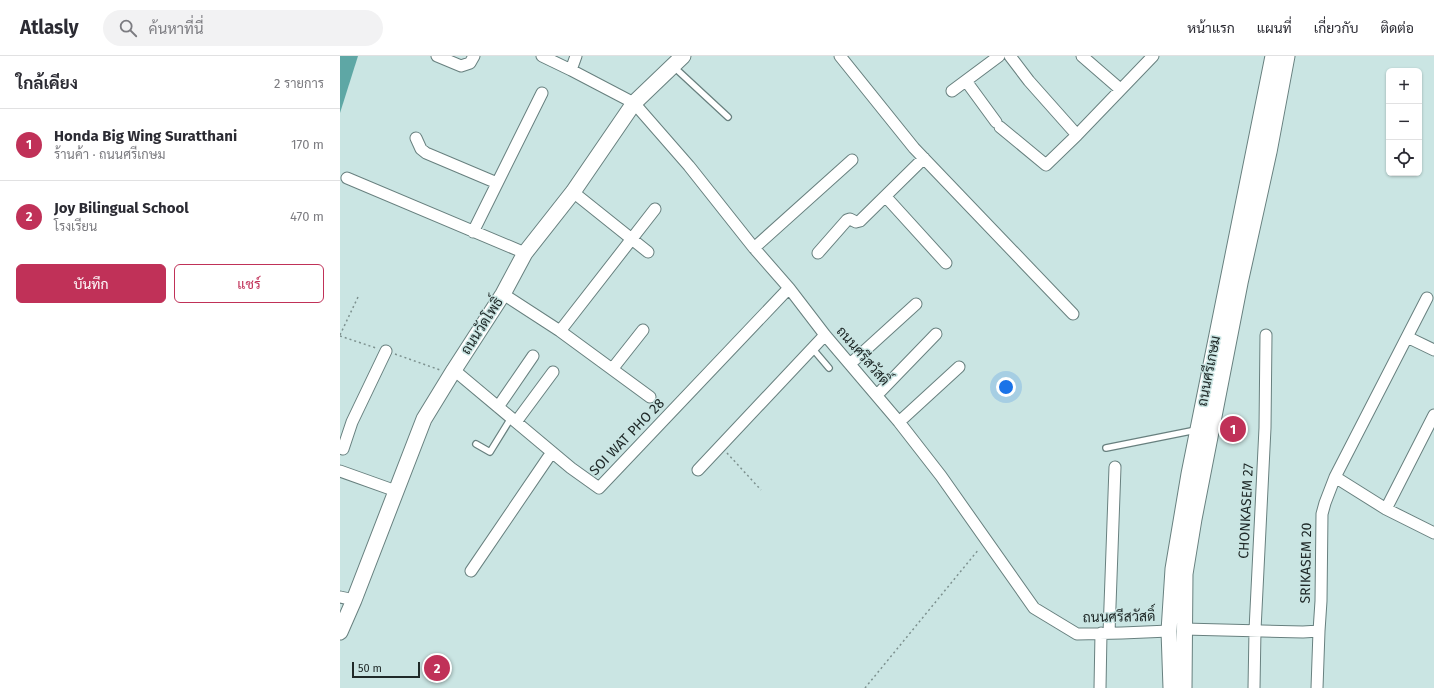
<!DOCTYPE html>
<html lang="th">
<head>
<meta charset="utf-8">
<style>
	:root { --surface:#fff; --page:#f2f2f3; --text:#2b2b33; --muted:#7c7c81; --line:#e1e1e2; --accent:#c03158 }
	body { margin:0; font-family:"Fira Sans",Sarabun,sans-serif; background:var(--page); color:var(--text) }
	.controls { position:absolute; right:12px; top:12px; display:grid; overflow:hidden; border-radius:6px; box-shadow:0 1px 3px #0004 }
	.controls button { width:36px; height:36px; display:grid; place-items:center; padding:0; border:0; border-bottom:1px solid var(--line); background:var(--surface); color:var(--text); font:20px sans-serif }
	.scale { position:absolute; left:12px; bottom:10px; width:68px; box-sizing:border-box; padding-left:4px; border:2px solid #202a29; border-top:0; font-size:11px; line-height:14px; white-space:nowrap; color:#202a29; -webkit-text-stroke:3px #cae5e3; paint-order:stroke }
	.you { position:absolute; left:666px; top:331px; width:14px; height:14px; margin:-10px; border:3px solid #fff; border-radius:50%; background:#1a73e8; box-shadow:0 0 0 6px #1a73e833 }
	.badge { display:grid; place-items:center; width:26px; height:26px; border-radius:50%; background:var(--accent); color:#fff; font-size:13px; font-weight:700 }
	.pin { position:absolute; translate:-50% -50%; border:2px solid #fff; box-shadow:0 1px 4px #0006 }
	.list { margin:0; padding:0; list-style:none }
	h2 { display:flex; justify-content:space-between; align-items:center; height:52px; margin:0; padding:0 16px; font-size:17px }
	h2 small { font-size:13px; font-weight:400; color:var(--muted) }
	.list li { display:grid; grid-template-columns:26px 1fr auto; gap:12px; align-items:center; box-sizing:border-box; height:72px; padding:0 16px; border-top:1px solid var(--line) }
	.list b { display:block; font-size:15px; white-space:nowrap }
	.list p { margin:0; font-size:13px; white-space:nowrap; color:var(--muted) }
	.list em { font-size:13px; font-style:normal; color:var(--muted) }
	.actions { display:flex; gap:8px; padding:12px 16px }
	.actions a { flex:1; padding:9px 0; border:1px solid var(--accent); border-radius:6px; text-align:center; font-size:14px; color:var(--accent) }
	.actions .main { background:var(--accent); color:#fff }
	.icon { flex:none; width:22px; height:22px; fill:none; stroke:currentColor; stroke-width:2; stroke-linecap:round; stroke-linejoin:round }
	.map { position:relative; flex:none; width:1094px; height:632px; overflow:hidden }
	header { display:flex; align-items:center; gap:24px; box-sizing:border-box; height:56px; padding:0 20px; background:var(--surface); border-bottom:1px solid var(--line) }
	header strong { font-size:19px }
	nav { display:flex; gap:22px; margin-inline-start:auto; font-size:14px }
	.search { width:280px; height:36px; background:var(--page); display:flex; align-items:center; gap:10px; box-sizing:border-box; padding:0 14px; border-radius:22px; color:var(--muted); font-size:15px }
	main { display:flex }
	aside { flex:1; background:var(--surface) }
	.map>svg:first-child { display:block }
</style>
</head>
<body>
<header>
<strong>Atlasly</strong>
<div class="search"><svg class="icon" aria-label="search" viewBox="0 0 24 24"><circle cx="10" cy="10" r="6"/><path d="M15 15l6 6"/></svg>ค้นหาที่นี่</div>
<nav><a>หน้าแรก</a><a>แผนที่</a><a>เกี่ยวกับ</a><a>ติดต่อ</a></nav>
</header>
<main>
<aside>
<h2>ใกล้เคียง<small>2 รายการ</small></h2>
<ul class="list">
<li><span class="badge">1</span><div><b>Honda Big Wing Suratthani</b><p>ร้านค้า · ถนนศรีเกษม</p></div><em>170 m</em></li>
<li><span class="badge">2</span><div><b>Joy Bilingual School</b><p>โรงเรียน</p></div><em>470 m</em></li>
</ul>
<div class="actions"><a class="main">บันทึก</a><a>แชร์</a></div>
</aside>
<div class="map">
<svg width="1094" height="632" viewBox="0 0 1094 632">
	<rect width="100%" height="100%" fill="#cae5e3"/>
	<path fill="#5ea7a5" d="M0 0H18L0 57Z"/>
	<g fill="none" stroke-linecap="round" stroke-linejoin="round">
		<g stroke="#68807f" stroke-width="8">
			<path id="lane" d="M334 11 388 61
				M472 292 489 312
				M136 388 150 396 171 362
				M766 392 856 374"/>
		</g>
		<g stroke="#68807f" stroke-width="13">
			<path id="street" d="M97 0 121 10 130 7 134 0
				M202 0 231 14 294 47 349 110 414 192 449 232 485 279 559 366 601 420 694 552 737 578 782 577 829 575
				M500 0 574 92 733 258
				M670 0 689 25 737 79 813 0
				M742 0 780 33
				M231 14 236 0
				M626 25 656 66
				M612 35 659 0
				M660 71 706 109 737 79
				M76 82 81 93 86 97 157 127
				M7 122 185 197
				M233 136 308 196
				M546 141 606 207
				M133 176 202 37
				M414 192 512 104
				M478 197 507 164 510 163 516 166 520 165 584 102
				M163 238 220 275 310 341
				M220 275 315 153
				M1067 281 1094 294
				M510 308 576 248
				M273 312 303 274
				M114 314 231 412 259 432 449 232
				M537 339 596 278
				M158 351 193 300
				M176 366 213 316
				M559 366 619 311
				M3 393 12 366 46 295
				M358 414 485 279
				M0 415 56 435
				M995 421 1087 242
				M1046 453 1094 359
				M131 515 212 396
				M0 541 14 544
				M844 573 963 576 979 575 981 545 982 458 985 447 995 421 1046 453 1094 477
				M769 577 775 411
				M760 632 761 577
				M914 632 915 574 925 372 926 279
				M977 632 979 575"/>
		</g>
		<g stroke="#68807f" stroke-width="17">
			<path id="secondary" d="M0 576 14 544 84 363 114 314 163 238 185 197 233 136 294 47 343 0
				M831 632 829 575 833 513 849 418 933 0
				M844 632 845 518 854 463 900 227 929 96 947 0"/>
		</g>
		<path stroke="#7d918f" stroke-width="1.5" stroke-dasharray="2 3" stroke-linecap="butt" d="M0 279 18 241
			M0 280 36 292
			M55 298 100 314
			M387 397 421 434
			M525 632 639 493"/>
		<use href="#lane" stroke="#fff" stroke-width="5.5"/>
		<use href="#street" stroke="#fff" stroke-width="11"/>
		<use href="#secondary" stroke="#fff" stroke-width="15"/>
	</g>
	<g text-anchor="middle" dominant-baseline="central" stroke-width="3" stroke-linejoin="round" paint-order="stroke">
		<g font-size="14" fill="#202a29" stroke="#cae5e3">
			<text transform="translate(142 270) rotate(-57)">ถนนวัดโพธิ์</text>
			<text transform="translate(523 300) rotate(49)">ถนนศรีสวัสดิ์</text>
			<text transform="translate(869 315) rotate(-79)">ถนนศรีเกษม</text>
			<text transform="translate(287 381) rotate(-46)">SOI WAT PHO 28</text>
			<text transform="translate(906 455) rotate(-87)">CHONKASEM 27</text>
			<text transform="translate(966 507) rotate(-89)">SRIKASEM 20</text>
			<text transform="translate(779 561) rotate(-1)">ถนนศรีสวัสดิ์</text>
		</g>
	</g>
</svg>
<div class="controls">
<button>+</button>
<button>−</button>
<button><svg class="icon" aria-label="locate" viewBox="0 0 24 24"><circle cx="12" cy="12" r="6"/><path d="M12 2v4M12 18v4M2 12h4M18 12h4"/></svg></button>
</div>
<div class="scale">50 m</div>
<div class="you"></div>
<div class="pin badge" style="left:893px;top:373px">1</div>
<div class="pin badge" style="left:97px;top:612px">2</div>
</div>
</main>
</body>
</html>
